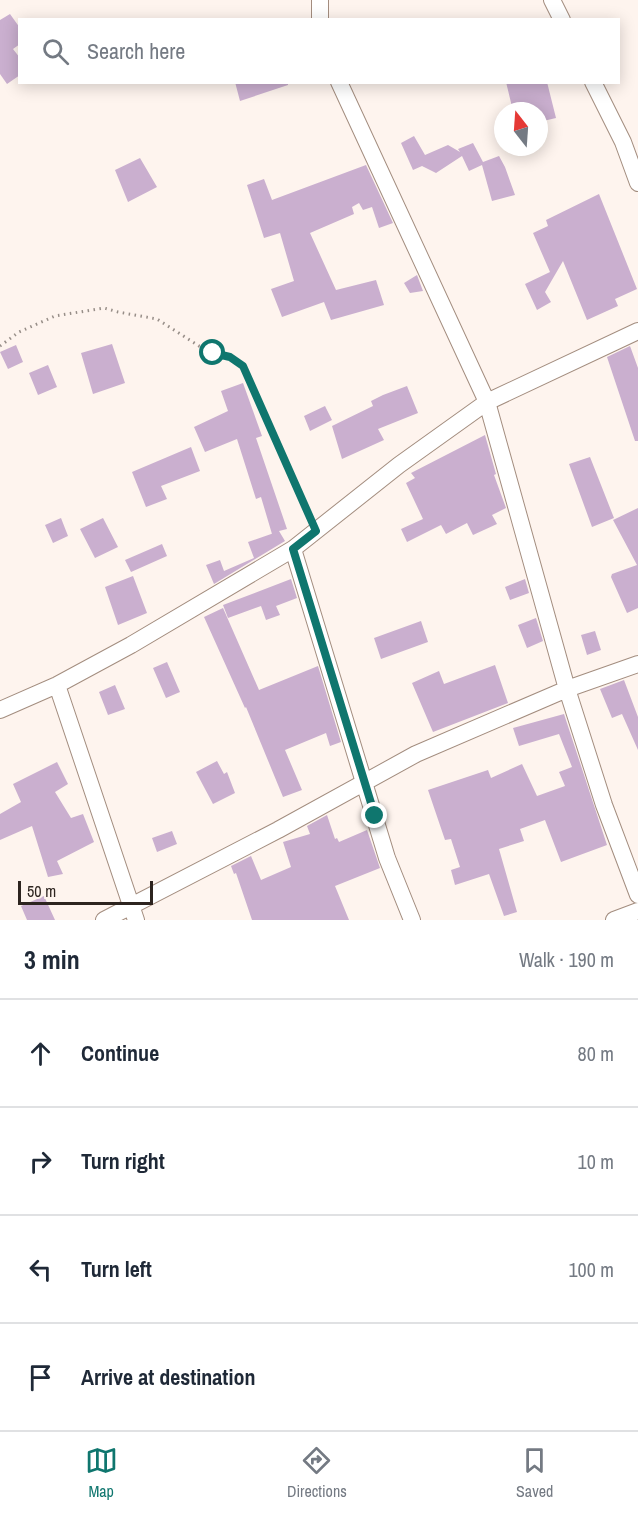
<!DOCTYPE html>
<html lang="en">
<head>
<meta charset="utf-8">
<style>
	:root { --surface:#fff; --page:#f2f2f3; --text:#1f2937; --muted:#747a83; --line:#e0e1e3; --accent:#0f766e }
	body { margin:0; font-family:"Archivo Narrow",sans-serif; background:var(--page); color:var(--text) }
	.compass { position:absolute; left:494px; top:102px; width:54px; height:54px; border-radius:50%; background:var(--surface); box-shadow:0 3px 15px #0003; rotate:343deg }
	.scale { position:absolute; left:18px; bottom:15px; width:135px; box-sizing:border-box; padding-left:6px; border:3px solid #2d241f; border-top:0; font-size:16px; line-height:21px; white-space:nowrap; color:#2d241f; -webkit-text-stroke:4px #fef4ee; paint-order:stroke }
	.stop { position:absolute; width:18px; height:18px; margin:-14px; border:4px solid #0f766e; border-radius:50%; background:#fff }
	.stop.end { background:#0f766e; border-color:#fff; box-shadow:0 2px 6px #0008 }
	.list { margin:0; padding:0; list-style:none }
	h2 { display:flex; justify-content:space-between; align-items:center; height:78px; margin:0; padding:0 24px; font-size:26px }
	h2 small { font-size:20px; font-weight:400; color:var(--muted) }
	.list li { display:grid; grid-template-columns:39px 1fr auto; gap:18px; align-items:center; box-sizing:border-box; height:108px; padding:0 24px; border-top:2px solid var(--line) }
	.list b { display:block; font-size:22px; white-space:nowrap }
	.list em { font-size:20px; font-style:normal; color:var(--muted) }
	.icon { flex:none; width:33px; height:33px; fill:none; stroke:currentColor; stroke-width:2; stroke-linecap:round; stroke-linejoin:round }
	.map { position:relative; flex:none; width:638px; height:920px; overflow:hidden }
	.search { position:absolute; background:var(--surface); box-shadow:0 3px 15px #0003; left:18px; right:18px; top:18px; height:66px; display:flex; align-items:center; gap:15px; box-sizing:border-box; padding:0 21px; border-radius:0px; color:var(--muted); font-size:22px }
	.sheet { height:510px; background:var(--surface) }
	nav { display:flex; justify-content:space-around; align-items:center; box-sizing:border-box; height:84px; border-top:2px solid var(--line); background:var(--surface); font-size:16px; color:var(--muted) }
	nav a { display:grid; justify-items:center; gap:3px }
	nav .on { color:var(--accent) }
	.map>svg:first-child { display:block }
</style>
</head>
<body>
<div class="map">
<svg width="638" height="920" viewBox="0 0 638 920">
	<rect width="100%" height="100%" fill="#fef4ee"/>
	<path fill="#caafcf" d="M10 14 20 28V44L13 49 20 58V75L7 84 0 74V20Z
		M235 82H288V85L240 101Z
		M506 82H547L556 118 539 122V111H513Z
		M414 136 425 155 448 145 460 152 458 149 473 143 483 162 499 156 505 167 515 195 492 201 482 165 469 171 462 156 436 173 422 166 413 170 401 143Z
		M140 158 157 187 128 202 115 170Z
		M366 165 393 223 379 228 372 207 363 210 359 203 352 207 354 214 310 233 336 290 376 280 384 305 331 320 324 302 282 317 271 289 294 281 280 233 264 238 247 185 264 179 272 200Z
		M599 194 637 289 615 299 618 306 587 320 563 261 545 292 551 302 537 310 525 284 550 272 533 233 548 226 546 220Z
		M417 275 423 291 410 293 404 283Z
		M112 344 125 383 93 394 81 353Z
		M16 345 23 362 8 369 0 352Z
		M630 346 638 368V441H635L607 357Z
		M48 365 57 387 38 395 29 373Z
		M243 383 262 436 256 438 287 529 279 531 285 541 214 584 206 565 220 560 224 571 254 558 248 542 274 533 272 534 261 497 256 499 237 439 205 452 194 427 228 411 221 391Z
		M407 386 418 413 378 429 384 440 342 459 332 426 373 406 371 401 383 395Z
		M325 406 332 420 310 431 304 416Z
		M485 435 496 474 494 475 506 508 492 515 497 524 473 535 467 523 446 534 441 525 407 542 401 529 423 519 406 483 415 478 411 473Z
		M191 447 200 471 161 486 167 499 146 507 132 472Z
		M590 457 614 518 592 527 569 464Z
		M638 508V608L627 613 611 577 612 574 637 565 613 520Z
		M61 518 68 536 53 543 45 525Z
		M103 518 118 547 95 558 80 529Z
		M162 544 167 556 131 572 125 560Z
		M133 576 147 613 118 625 105 587Z
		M291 579 297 598 276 606 280 615 266 620 261 606 228 618 223 605Z
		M525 579 529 593 510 600 505 587Z
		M223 608 259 690 318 666 341 742 330 746 326 733 285 750 302 790 283 797 246 707 245 708 204 617Z
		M536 618 543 641 527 648 518 625Z
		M421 621 428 642 381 659 374 638Z
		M595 631 601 650 587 655 581 635Z
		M167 662 180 692 166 698 153 668Z
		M495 665 508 703 433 732 412 683 439 671 444 684Z
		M624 680 638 717V750L622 714 612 718 600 689Z
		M115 685 125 709 108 715 99 692Z
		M564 714 607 845 561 862 545 820 520 829 524 841 499 849 517 912 504 916 489 874 455 885 451 870 460 867 451 839 445 840 428 790 488 770 491 778 522 764 537 796 565 786 559 772 572 767 559 734 519 746 513 728Z
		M217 761 224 774 227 772 235 793 213 804 196 772Z
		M57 762 68 784 55 792 71 818 83 814 94 842 57 861 63 874 48 877 32 826 0 840V814L21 802 13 784Z
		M327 815 335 839 337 838 339 842 367 830 380 868 335 886 349 920H252L236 873 234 874 231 866 251 856 261 880 291 867 283 842 310 834 307 826Z
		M172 831 177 844 157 852 152 838Z
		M44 896 55 920H27L21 906Z"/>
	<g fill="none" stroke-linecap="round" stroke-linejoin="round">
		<g stroke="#a38d7f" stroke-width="18">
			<path id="street" d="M320 0V20
				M552 0 562 20
				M339 82 487 402 567 689 604 805 638 895
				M593 82 623 142 638 183
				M293 549 387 858 412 920
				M57 685 136 920
				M0 710 57 685 131 645 293 549 399 465 487 402 638 331
				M104 920 278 830 416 754 567 689 638 664
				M614 920 638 911"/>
		</g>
		<path stroke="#978e88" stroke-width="3" stroke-dasharray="1.5 4.5" stroke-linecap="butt" d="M0 346 19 332 55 316 104 308 118 312 157 319 199 346 230 357 243 365 309 515"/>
		<use href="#street" stroke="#fff" stroke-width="16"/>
	</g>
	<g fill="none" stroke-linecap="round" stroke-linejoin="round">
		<path stroke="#0f766e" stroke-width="8" d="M213 353 230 357 243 366 316 531 293 549 375 816"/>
	</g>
</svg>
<svg class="compass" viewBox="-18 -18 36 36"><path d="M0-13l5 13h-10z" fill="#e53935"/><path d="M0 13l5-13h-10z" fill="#747a83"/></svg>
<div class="scale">50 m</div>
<div class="stop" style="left:213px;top:353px"></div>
<div class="stop end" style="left:375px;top:816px"></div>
<div class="search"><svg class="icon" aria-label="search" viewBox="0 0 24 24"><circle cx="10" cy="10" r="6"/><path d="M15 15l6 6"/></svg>Search here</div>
</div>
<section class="sheet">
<h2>3 min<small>Walk · 190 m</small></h2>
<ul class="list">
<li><svg class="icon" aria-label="ahead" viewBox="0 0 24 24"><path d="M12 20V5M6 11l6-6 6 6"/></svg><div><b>Continue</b></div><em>80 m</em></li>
<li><svg class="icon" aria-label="right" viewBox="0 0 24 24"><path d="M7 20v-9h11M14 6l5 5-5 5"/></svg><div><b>Turn right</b></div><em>10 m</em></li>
<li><svg class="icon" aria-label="left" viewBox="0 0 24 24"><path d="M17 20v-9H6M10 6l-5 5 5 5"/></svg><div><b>Turn left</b></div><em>100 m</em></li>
<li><svg class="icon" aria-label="arrive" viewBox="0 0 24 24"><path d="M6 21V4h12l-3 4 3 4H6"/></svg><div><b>Arrive at destination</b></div></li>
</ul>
</section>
<nav>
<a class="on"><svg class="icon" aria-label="map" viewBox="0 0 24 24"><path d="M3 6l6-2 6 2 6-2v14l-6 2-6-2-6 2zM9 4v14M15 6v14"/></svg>Map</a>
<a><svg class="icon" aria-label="directions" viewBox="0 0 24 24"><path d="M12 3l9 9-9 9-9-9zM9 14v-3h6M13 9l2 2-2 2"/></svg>Directions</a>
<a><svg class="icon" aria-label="saved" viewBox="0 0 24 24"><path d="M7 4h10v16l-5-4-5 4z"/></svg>Saved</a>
</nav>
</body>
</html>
